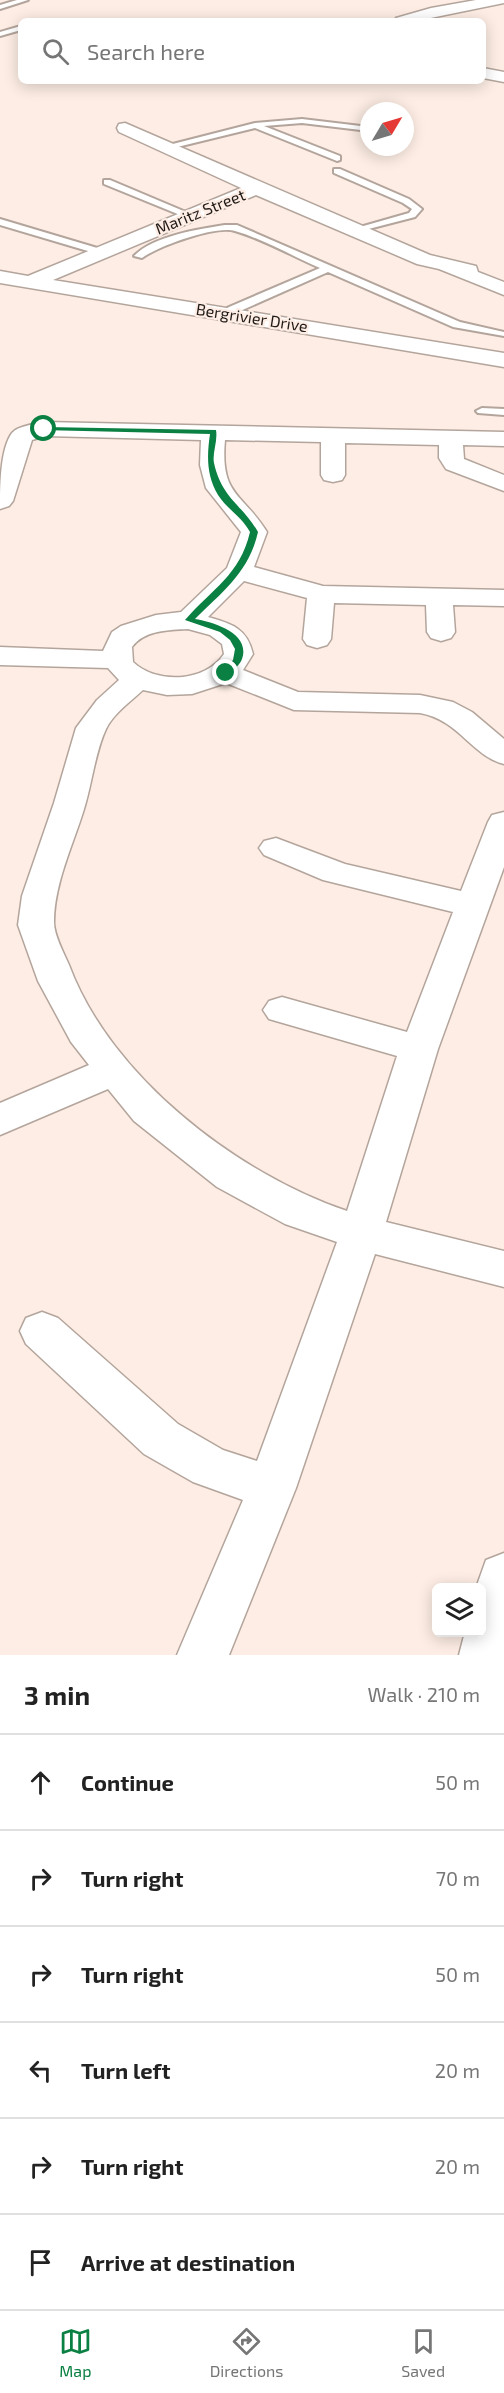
<!DOCTYPE html>
<html lang="en">
<head>
<meta charset="utf-8">
<style>
	:root { --surface:#fff; --page:#f2f2f2; --text:#222; --muted:#767676; --line:#e0e0e0; --accent:#0b8043 }
	body { margin:0; font-family:"Exo 2",sans-serif; background:var(--page); color:var(--text) }
	.controls { position:absolute; right:18px; bottom:18px; display:grid; overflow:hidden; border-radius:9px; box-shadow:0 3px 15px #0003 }
	.controls button { width:54px; height:54px; display:grid; place-items:center; padding:0; border:0; border-bottom:2px solid var(--line); background:var(--surface); color:var(--text); font:30px sans-serif }
	.compass { position:absolute; left:360px; top:102px; width:54px; height:54px; border-radius:50%; background:var(--surface); box-shadow:0 3px 15px #0003; rotate:52deg }
	.stop { position:absolute; width:18px; height:18px; margin:-14px; border:4px solid #0b8043; border-radius:50%; background:#fff }
	.stop.end { background:#0b8043; border-color:#fff; box-shadow:0 2px 6px #0008 }
	.list { margin:0; padding:0; list-style:none }
	h2 { display:flex; justify-content:space-between; align-items:center; height:78px; margin:0; padding:0 24px; font-size:26px }
	h2 small { font-size:20px; font-weight:400; color:var(--muted) }
	.list li { display:grid; grid-template-columns:39px 1fr auto; gap:18px; align-items:center; box-sizing:border-box; height:96px; padding:0 24px; border-top:2px solid var(--line) }
	.list b { display:block; font-size:22px; white-space:nowrap }
	.list em { font-size:20px; font-style:normal; color:var(--muted) }
	.icon { flex:none; width:33px; height:33px; fill:none; stroke:currentColor; stroke-width:2; stroke-linecap:round; stroke-linejoin:round }
	.map { position:relative; flex:none; width:504px; height:1655px; overflow:hidden }
	.search { position:absolute; background:var(--surface); box-shadow:0 3px 15px #0003; left:18px; right:18px; top:18px; height:66px; display:flex; align-items:center; gap:15px; box-sizing:border-box; padding:0 21px; border-radius:9px; color:var(--muted); font-size:22px }
	.sheet { height:654px; background:var(--surface) }
	nav { display:flex; justify-content:space-around; align-items:center; box-sizing:border-box; height:84px; border-top:2px solid var(--line); background:var(--surface); font-size:16px; color:var(--muted) }
	nav a { display:grid; justify-items:center; gap:3px }
	nav .on { color:var(--accent) }
	.map>svg:first-child { display:block }
</style>
</head>
<body>
<div class="map">
<svg width="504" height="1655" viewBox="0 0 504 1655">
	<rect width="100%" height="100%" fill="#fdede4"/>
	<g fill="none" stroke-linecap="round" stroke-linejoin="round">
		<g stroke="#b4a59c" stroke-width="4">
			<path id="service" d="M17 0H28L0 9V5Z
				M21 26V30L0 36V32Z
				M302 119 369 127V131L302 123 264 126 340 156V160L337 161 255 128 165 150 161 147 255 123Z
				M334 169H340L409 199 422 209 415 217 353 233V229L409 213 412 209 403 203 334 173Z
				M104 180H110L193 215 185 217 104 184Z
				M0 219 104 250 106 252 98 254 0 225Z
				M225 225H237L460 322 504 332V336L453 327 328 272 231 315H223V311L229 307 320 268C292 256 263 239 235 231 216 225 158 246 142 258L134 256C153 236 199 229 225 225Z
				M482 408 504 409V415L478 413 476 411Z"/>
		</g>
		<g stroke="#b4a59c" stroke-width="3">
			<path id="minor" d="M476 0H504V3L416 21H394L396 18 431 8Z
				M483 68 504 72V82L483 78Z
				M125 123 430 255 476 266 478 272 504 282V295L439 269 417 264 256 195 53 280 504 353V367L0 283V271L28 276 241 188 119 132 117 128 119 124Z
				M44 422 504 432V446L463 445 464 459 504 475V491L446 469 439 458V445L345 443V475L342 480 333 482 324 480 321 475V442L225 440C220 496 242 492 267 532L254 567 323 586 504 590V606L453 605 455 632 451 638 441 641 431 638 427 632 426 605 334 603 331 639 327 645 317 648 307 645 303 639 307 598 244 581 208 617C232 624 247 628 253 654L243 670 298 692 420 695 453 702 472 712 504 739V764C472 756 459 720 420 713L294 710 226 683 192 694 167 695 143 690C131 701 113 714 106 729 95 752 92 784 84 809 73 845 54 884 54 922 54 936 64 953 69 965 110 1076 237 1174 347 1211L397 1056 269 1019 263 1010 269 1001 282 997 407 1032 453 912 323 880 264 855 259 848 264 841 276 838 345 864 461 891 488 822 492 815 504 812V867L438 1049 386 1222 504 1251V1287L375 1254 296 1488 229 1655H177L243 1500 193 1482 144 1454 26 1344 20 1331 26 1318 42 1312 58 1318 178 1424 223 1450 257 1461 337 1242 285 1224 217 1187 134 1121 108 1089 0 1135V1103L89 1065 71 1042 38 981 18 925 22 896 54 803 76 728 97 700 119 680 108 668 0 665V647L103 651 112 632 121 626 156 615 181 612 227 568 241 532 206 488 200 465 201 440 46 436 32 440 13 501 9 506 0 509C0 488 0 449 12 433 18 426 35 424 44 422ZM188 629 210 635 222 644 224 654C205 683 156 684 133 662L132 647C144 630 169 630 188 629Z
				M504 1553V1655H459L465 1632H482V1588H476L486 1560Z"/>
		</g>
		<use href="#service" fill="#fff" fill-rule="evenodd"/>
		<use href="#minor" fill="#fff" fill-rule="evenodd"/>
	</g>
	<path fill="#0b8043" d="M44 427 216 430C218 441 212 453 214 463 222 499 242 504 258 532 249 572 223 591 195 619 213 622 251 633 242 659 240 665 233 670 229 674L222 673 233 660 235 649 230 640 220 632 185 620C212 589 240 575 250 532 242 517 227 509 218 495 206 475 207 455 210 434L41 430Z"/>
	<g text-anchor="middle" dominant-baseline="central" stroke-width="4.5" stroke-linejoin="round" paint-order="stroke">
		<g font-size="16" fill="#211b18" stroke="#fdede4">
			<text transform="translate(200 211) rotate(-22)">Maritz Street</text>
			<text transform="translate(252 317) rotate(9)">Bergrivier Drive</text>
		</g>
	</g>
</svg>
<div class="controls">
<button><svg class="icon" aria-label="layers" viewBox="0 0 24 24"><path d="M12 4l9 5-9 5-9-5zM3 14l9 5 9-5"/></svg></button>
</div>
<svg class="compass" viewBox="-18 -18 36 36"><path d="M0-13l5 13h-10z" fill="#e53935"/><path d="M0 13l5-13h-10z" fill="#767676"/></svg>
<div class="stop" style="left:44px;top:429px"></div>
<div class="stop end" style="left:226px;top:673px"></div>
<div class="search"><svg class="icon" aria-label="search" viewBox="0 0 24 24"><circle cx="10" cy="10" r="6"/><path d="M15 15l6 6"/></svg>Search here</div>
</div>
<section class="sheet">
<h2>3 min<small>Walk · 210 m</small></h2>
<ul class="list">
<li><svg class="icon" aria-label="ahead" viewBox="0 0 24 24"><path d="M12 20V5M6 11l6-6 6 6"/></svg><div><b>Continue</b></div><em>50 m</em></li>
<li><svg class="icon" aria-label="right" viewBox="0 0 24 24"><path d="M7 20v-9h11M14 6l5 5-5 5"/></svg><div><b>Turn right</b></div><em>70 m</em></li>
<li><svg class="icon" aria-label="right" viewBox="0 0 24 24"><path d="M7 20v-9h11M14 6l5 5-5 5"/></svg><div><b>Turn right</b></div><em>50 m</em></li>
<li><svg class="icon" aria-label="left" viewBox="0 0 24 24"><path d="M17 20v-9H6M10 6l-5 5 5 5"/></svg><div><b>Turn left</b></div><em>20 m</em></li>
<li><svg class="icon" aria-label="right" viewBox="0 0 24 24"><path d="M7 20v-9h11M14 6l5 5-5 5"/></svg><div><b>Turn right</b></div><em>20 m</em></li>
<li><svg class="icon" aria-label="arrive" viewBox="0 0 24 24"><path d="M6 21V4h12l-3 4 3 4H6"/></svg><div><b>Arrive at destination</b></div></li>
</ul>
</section>
<nav>
<a class="on"><svg class="icon" aria-label="map" viewBox="0 0 24 24"><path d="M3 6l6-2 6 2 6-2v14l-6 2-6-2-6 2zM9 4v14M15 6v14"/></svg>Map</a>
<a><svg class="icon" aria-label="directions" viewBox="0 0 24 24"><path d="M12 3l9 9-9 9-9-9zM9 14v-3h6M13 9l2 2-2 2"/></svg>Directions</a>
<a><svg class="icon" aria-label="saved" viewBox="0 0 24 24"><path d="M7 4h10v16l-5-4-5 4z"/></svg>Saved</a>
</nav>
</body>
</html>
